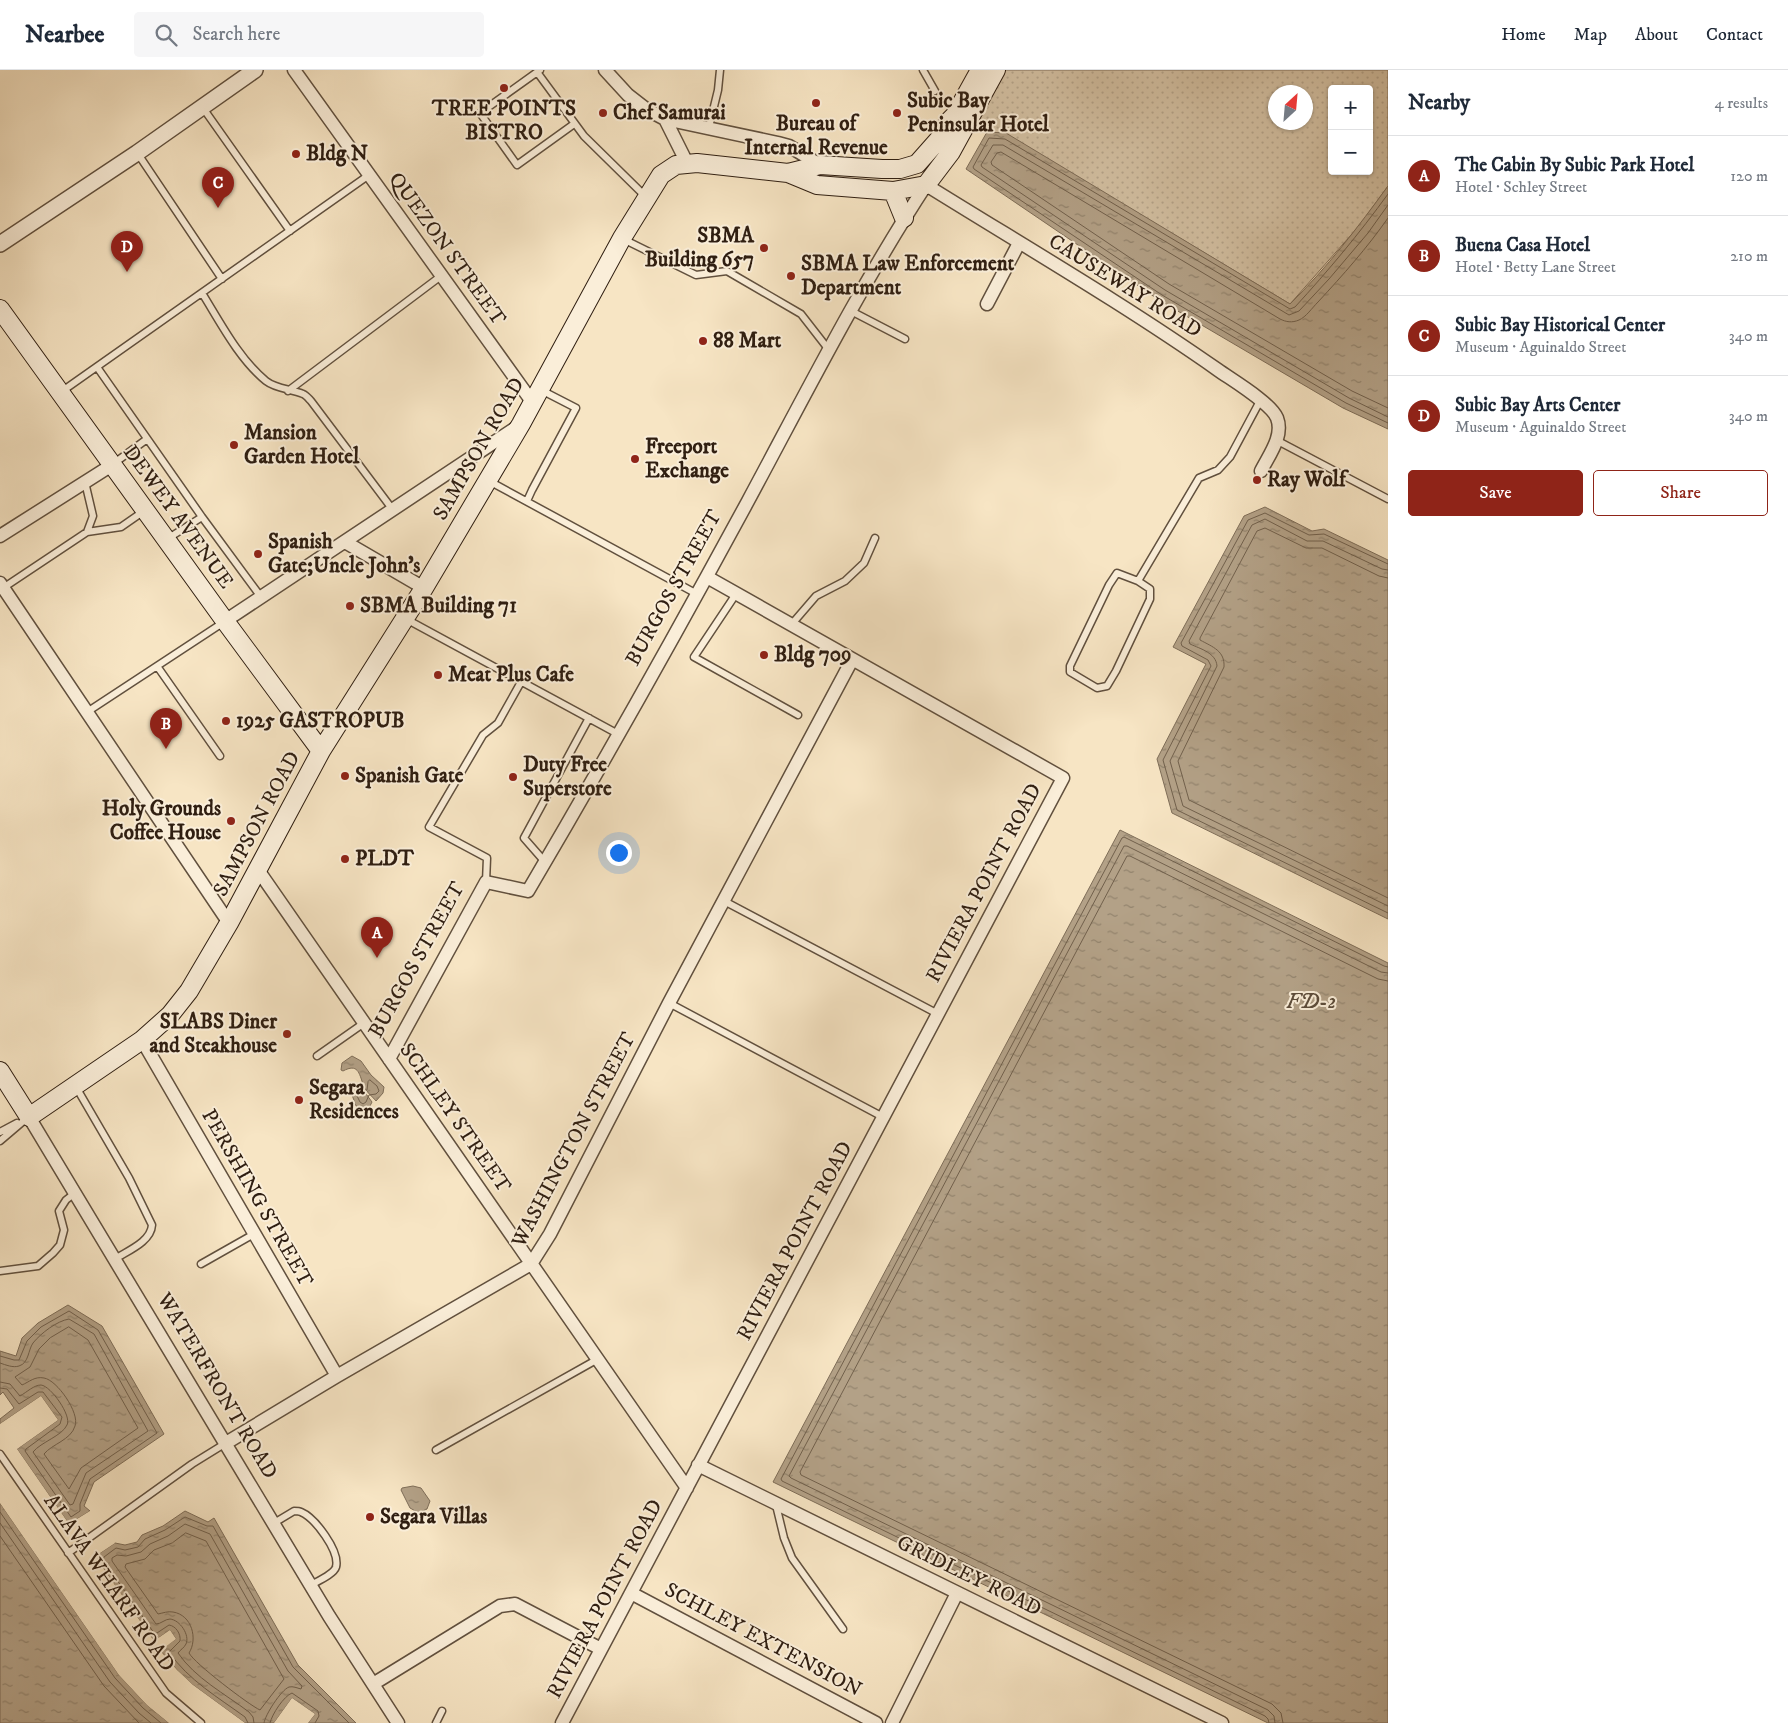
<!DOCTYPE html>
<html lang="en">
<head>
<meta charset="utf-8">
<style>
	:root { --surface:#fff; --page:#f6f6f7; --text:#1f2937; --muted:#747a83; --line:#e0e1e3; --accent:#8f2418 }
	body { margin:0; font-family:"IM FELL DW Pica",serif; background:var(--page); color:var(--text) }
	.controls { position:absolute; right:15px; top:15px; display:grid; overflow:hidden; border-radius:5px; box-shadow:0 1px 4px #0004 }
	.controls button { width:45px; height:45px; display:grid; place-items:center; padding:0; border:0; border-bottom:1px solid var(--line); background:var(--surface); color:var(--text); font:25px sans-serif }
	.compass { position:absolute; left:1268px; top:15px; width:45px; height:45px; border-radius:50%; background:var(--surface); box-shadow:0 1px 4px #0004; rotate:26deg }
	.you { position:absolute; left:618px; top:782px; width:18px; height:18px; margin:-12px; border:4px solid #fff; border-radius:50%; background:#1a73e8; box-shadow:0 0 0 8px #1a73e833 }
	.badge { display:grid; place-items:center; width:32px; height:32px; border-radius:50%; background:var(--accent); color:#fff; font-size:16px; font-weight:700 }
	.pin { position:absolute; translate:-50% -41px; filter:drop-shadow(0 1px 2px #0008) }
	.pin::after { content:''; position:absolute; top:26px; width:18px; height:15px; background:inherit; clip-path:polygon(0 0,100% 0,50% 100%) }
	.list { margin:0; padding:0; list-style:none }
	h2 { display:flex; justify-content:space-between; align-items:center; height:65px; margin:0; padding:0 20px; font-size:21px }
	h2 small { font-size:16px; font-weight:400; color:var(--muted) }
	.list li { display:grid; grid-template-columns:32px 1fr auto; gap:15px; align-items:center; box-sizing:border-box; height:80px; padding:0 20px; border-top:1px solid var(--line) }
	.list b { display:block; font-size:19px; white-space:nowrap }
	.list p { margin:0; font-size:16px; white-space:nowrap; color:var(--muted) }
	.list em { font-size:16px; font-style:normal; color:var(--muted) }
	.actions { display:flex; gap:10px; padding:15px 20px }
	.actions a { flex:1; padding:11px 0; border:1px solid var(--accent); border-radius:5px; text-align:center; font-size:18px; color:var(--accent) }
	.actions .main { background:var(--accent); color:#fff }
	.icon { flex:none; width:28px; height:28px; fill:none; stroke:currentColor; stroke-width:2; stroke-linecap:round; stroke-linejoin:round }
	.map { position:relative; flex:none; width:1388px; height:1653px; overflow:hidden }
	header { display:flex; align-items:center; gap:30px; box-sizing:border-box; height:70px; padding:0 25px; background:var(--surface); border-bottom:1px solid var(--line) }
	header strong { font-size:24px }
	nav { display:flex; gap:28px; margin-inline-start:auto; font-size:18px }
	.search { width:350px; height:45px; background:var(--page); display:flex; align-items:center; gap:12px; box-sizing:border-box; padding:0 18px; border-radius:5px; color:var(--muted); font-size:19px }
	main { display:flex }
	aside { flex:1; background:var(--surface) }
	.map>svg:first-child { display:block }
</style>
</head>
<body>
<header>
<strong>Nearbee</strong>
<div class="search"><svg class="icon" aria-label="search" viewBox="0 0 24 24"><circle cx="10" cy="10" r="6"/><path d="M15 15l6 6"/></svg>Search here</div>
<nav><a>Home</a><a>Map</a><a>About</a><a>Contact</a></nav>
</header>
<main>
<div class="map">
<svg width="1388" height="1653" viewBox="0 0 1388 1653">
	<defs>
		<pattern id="grass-dots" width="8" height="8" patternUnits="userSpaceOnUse" patternTransform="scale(1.25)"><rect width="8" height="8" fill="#d5c3a6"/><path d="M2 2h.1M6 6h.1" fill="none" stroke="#b7a78e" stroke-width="1.8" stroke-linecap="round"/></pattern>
		<pattern id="water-ripples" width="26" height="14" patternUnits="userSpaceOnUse" patternTransform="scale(1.25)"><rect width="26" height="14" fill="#b3a187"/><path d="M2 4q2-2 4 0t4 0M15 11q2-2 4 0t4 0" fill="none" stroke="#92836d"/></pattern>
	</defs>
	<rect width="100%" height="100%" fill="#f7e5c4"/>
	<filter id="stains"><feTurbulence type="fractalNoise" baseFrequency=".004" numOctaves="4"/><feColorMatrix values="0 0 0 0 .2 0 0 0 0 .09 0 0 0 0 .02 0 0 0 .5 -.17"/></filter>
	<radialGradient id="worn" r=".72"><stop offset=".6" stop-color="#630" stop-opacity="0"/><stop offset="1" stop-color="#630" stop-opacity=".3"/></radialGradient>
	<path fill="url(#grass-dots)" stroke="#82705c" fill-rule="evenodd" d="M1005 0H1388V116L1359 156 1290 234 1006 64 987 62 976 53ZM1332 19H1369V101H1332ZM1276 22H1306V52H1276Z"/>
	<path fill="url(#water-ripples)" stroke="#7e6d58" d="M987 62 1006 63 1290 234C1327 198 1358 157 1388 116V359L1343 338 1159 230 966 99Z
		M1265 437 1312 461 1324 459 1388 490V849L1172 743 1157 689 1206 594 1173 577 1244 446Z
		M1120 760 1388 893V1653H1268L773 1412Z
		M352 986 361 991 371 1005 384 1017 383 1023 376 1031C372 1026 364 1020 363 1014 359 1003 358 993 343 1001L341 1000 342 993Z
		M361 1017 372 1032 370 1036 363 1039 356 1036 351 1022Z
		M68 1235 102 1256 164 1364 94 1412 84 1436 90 1441 69 1454 17 1379 58 1350 41 1326 0 1354V1349L14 1338 3 1322 0 1325V1281L16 1286 22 1268 38 1253Z
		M413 1416 421 1418 430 1431 427 1439 419 1443 410 1438 401 1420 402 1418Z
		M0 1433 119 1605 147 1635 169 1653H0Z
		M185 1441 208 1452 214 1448 298 1595 356 1653H308L315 1644 292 1628 274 1653H245L193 1615 177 1600 160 1580 176 1569 170 1560 154 1571 98 1491 97 1485 115 1473 125 1475 137 1472 142 1465 163 1456Z"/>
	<path fill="#f7e5c4" d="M41 1326 58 1350 17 1379 69 1454 90 1441 91 1443 70 1457 67 1456 14 1379 15 1377 54 1350 40 1329 0 1357V1354Z
		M0 1431 121 1603 148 1633 172 1653H169L147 1635 119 1605 0 1433Z
		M113 1471 115 1473 97 1485 98 1491 154 1571 170 1560 176 1569 160 1581 177 1600 193 1615 245 1653H241L191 1617 175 1602 158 1582 159 1579 173 1569 170 1563 155 1573H152L96 1492 95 1484Z
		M292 1628 315 1644 308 1653H306L311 1644 292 1631 277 1653H274Z"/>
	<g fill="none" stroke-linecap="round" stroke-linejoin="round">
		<path stroke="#71604c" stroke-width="1" d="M1388 124C1359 164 1328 201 1295 237L1290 239 1005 69 989 68 973 97 974 99 1162 225 1346 333 1388 353
			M1388 135 1368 163 1329 209 1299 241 1289 245 1003 75H993L981 95 982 97 1165 220 1349 328 1388 347
			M1388 148C1367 178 1343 205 1318 232 1312 238 1306 247 1299 250 1292 253 1286 252 1280 249L1001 82 997 83 991 92 992 95 1169 214 1352 321 1388 338
			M1388 494 1324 464 1309 465 1265 443 1248 450 1181 573 1182 576 1208 590 1211 596 1163 690 1177 740 1388 843
			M1388 500 1382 499 1323 471H1307L1265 449 1252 455 1189 571 1190 574C1201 579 1216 583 1217 596L1170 691 1183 736 1388 836
			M1388 508 1379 506 1322 478H1306L1265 458 1257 461 1200 568V570C1213 577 1225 581 1224 597L1178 691 1189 730 1388 828
			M370 1010 377 1016 379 1021 376 1024 369 1025 366 1032 363 1034 360 1032 357 1026 367 1020 368 1012Z
			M69 1257 88 1270 138 1358 81 1398 69 1419 44 1384C52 1374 71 1370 75 1356 80 1343 57 1310 44 1308 35 1306 29 1312 22 1315L15 1307 30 1297 39 1279 50 1268Z
			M0 1286 14 1290H19L27 1271 41 1257 69 1241 98 1260 157 1363 90 1409 80 1434V1441L71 1447 25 1381 26 1379 60 1354 62 1347 43 1322H38L19 1334 7 1319 0 1318
			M0 1293C6 1295 13 1298 19 1296 29 1293 28 1280 33 1273 41 1263 57 1251 69 1249L94 1264 148 1361 86 1403 73 1434 70 1435 33 1382C41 1372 62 1366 67 1355 72 1346 51 1316 41 1315 34 1315 27 1322 20 1326L10 1314 0 1312
			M0 1442 115 1608 143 1638 161 1653
			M0 1453 110 1612 139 1643 151 1653
			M186 1463 206 1471 284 1609 260 1640C249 1635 194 1593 189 1583 198 1569 192 1545 173 1542 168 1541 163 1543 158 1544L125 1497 126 1494 145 1489 154 1480 172 1473Z
			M0 1466 104 1616 139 1653
			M248 1653 245 1647C219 1628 188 1610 169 1582L180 1571C181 1564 176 1556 169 1555L157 1563H154L103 1490 104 1487 116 1478 125 1480 138 1477 145 1469 165 1460 185 1447 207 1456H213L293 1597 349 1653
			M254 1653 253 1647 249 1642C225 1624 195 1608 178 1583 180 1580 184 1578 186 1574 190 1565 180 1550 170 1549 165 1549 161 1554 156 1554L112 1491V1488L117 1485 126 1486 141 1482 150 1474 168 1466 185 1454 210 1464 288 1601 302 1616 301 1619C297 1618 293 1616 289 1617 281 1620 265 1645 264 1653
			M270 1653C272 1644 284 1626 292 1623L318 1641 319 1646 315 1653
			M1269 1653 1268 1649 1265 1646 782 1411 781 1409 1122 768 1124 767 1384 896 1388 897
			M1275 1653 1274 1646 1268 1640 791 1408 789 1406 1124 776H1127L1381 902 1388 903
			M1283 1653 1281 1643 1272 1634 801 1405 800 1402 1127 786H1130L1378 909 1388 911"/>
		<g stroke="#61503e" stroke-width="9">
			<path id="service" d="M540 0 480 43 517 95 574 54
				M923 0 935 21
				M537 2 584 66 645 126
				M203 38 290 161
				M709 57 718 20 720 0
				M138 84 222 209
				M623 169 696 205 727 201 801 244 829 280
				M202 223C220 252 239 289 266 311 276 319 292 319 303 324 306 325 309 329 311 331L393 440
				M851 241 905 269
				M97 297 202 447 261 527
				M288 321 441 206
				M61 322 369 105
				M1276 370 1388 429
				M113 394 147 369
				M489 411 697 524
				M527 431 532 420 576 338 541 320
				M87 462 121 457 144 441
				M167 469 202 447
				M1138 511 1150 519V529L1116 601 1107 616 1097 618 1070 602V596L1109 515 1117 503 1138 511 1199 408 1218 400 1230 387 1260 331
				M3 518 87 462 93 446 85 412
				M736 524 694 587 798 645
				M406 549 618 664
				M791 555 816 526 845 511 864 493 875 468
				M157 596 220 686
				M87 642 224 552
				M545 792 524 768 589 648
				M486 812 487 788 429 757 483 665 498 653 521 612
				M724 831 938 944
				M669 933 883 1047
				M317 986 364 953
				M76 1017 129 1108 152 1155C151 1172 127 1181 115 1189
				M0 1062 17 1053
				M0 1071 27 1048
				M201 1194 254 1164
				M0 1201 38 1196 53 1183 60 1175 64 1160 59 1141 66 1130 75 1123
				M436 1380 598 1289
				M0 1384 166 1623 201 1653
				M776 1435 784 1468 792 1488 843 1559
				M274 1453 294 1441C296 1441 299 1441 301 1442 315 1448 340 1481 336 1497 334 1504 318 1511 311 1515
				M68 1483 192 1394 226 1373
				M436 1653 442 1641"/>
		</g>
		<g stroke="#61503e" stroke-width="15">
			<path id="minor" d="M294 0 533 333
				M605 0 628 25 646 39 665 49 778 73 789 76 820 95
				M665 49 687 93
				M987 234 1019 173
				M0 466 112 395
				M345 472 424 518
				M0 513 229 853
				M225 551 517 357
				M258 800 687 1418
				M142 970 337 1306
				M389 989 486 812 528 821C604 692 677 562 748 431 805 325 860 216 926 115 1024 176 1124 234 1218 300 1232 310 1271 333 1277 348 1284 366 1269 385 1261 401
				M29 1047 329 1546 398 1653
				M226 1373 337 1306 531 1194 550 1164 669 933 852 590
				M698 1395 1222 1653
				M631 1523 876 1653
				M373 1614 500 1536 515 1534 601 1579
				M562 1653 1063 708 707 507
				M892 1653 957 1523"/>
		</g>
		<g stroke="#61503e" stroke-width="18">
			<path id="tertiary" d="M0 174 137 83 255 0"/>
		</g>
		<g stroke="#2f1e11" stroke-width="20">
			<path id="secondary" d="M788 103 820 95 882 99H900L917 94 940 68 948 52 955 45 980 0
				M926 115 951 82 996 0
				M893 121 904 148
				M0 239 225 551 321 681
				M0 1001 29 1047 142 970 170 945 189 921 229 853 321 681 424 518 521 354 622 168 661 105 676 95 697 93 788 103 817 115 893 121 926 115"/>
		</g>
		<use href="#service" stroke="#faeed9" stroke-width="6"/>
		<use href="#minor" stroke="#faeed9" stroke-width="12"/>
		<use href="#tertiary" stroke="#faeed9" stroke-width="15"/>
		<use href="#secondary" stroke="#faeed9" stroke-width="18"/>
	</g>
	<g fill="#8f2418" stroke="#faeed9" stroke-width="2">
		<circle cx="504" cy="18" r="5"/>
		<circle cx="816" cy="33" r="5"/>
		<circle cx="603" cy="43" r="5"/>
		<circle cx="897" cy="43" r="5"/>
		<circle cx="296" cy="84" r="5"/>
		<circle cx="764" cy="178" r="5"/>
		<circle cx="791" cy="206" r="5"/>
		<circle cx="703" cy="271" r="5"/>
		<circle cx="234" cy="375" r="5"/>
		<circle cx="635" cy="389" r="5"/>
		<circle cx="1257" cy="410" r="5"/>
		<circle cx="258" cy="484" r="5"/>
		<circle cx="350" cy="536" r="5"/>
		<circle cx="764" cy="585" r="5"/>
		<circle cx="438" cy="605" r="5"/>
		<circle cx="226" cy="651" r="5"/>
		<circle cx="345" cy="706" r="5"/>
		<circle cx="513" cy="707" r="5"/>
		<circle cx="231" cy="751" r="5"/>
		<circle cx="345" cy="789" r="5"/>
		<circle cx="287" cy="964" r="5"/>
		<circle cx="299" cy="1030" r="5"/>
		<circle cx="370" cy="1447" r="5"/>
	</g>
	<g text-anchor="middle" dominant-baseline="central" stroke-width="4" stroke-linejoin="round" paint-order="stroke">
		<g font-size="21" font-weight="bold" fill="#2f1e11" stroke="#faeed9" text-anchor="start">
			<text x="907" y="31">Subic Bay<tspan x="907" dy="24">Peninsular Hotel</tspan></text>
			<text x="504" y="39" text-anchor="middle">TREE POINTS<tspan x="504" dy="24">BISTRO</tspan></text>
			<text x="613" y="43">Chef Samurai</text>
			<text x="816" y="54" text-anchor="middle">Bureau of<tspan x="816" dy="24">Internal Revenue</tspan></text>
			<text x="306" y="84">Bldg N</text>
			<text x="754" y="166" text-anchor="end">SBMA<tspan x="754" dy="24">Building 657</tspan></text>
			<text x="801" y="194">SBMA Law Enforcement<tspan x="801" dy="24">Department</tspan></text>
			<text x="713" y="271">88 Mart</text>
			<text x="244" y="363">Mansion<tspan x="244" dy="24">Garden Hotel</tspan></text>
			<text x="645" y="377">Freeport<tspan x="645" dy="24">Exchange</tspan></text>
			<text x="1267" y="410">Ray Wolf</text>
			<text x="268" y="472">Spanish<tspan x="268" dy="24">Gate;Uncle John's</tspan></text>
			<text x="360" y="536">SBMA Building 71</text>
			<text x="774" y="585">Bldg 709</text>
			<text x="448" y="605">Meat Plus Cafe</text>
			<text x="236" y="651">1925 GASTROPUB</text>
			<text x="523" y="695">Duty Free<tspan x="523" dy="24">Superstore</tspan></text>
			<text x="355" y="706">Spanish Gate</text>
			<text x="221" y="739" text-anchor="end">Holy Grounds<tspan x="221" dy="24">Coffee House</tspan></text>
			<text x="355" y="789">PLDT</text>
			<text x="277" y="952" text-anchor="end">SLABS Diner<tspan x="277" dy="24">and Steakhouse</tspan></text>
			<text x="309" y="1018">Segara<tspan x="309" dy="24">Residences</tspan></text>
			<text x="380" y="1447">Segara Villas</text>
		</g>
		<g font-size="21" fill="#2f1e11" stroke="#faeed9">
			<text transform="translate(447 179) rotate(54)">QUEZON STREET</text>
			<text transform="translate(1125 216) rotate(32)">CAUSEWAY ROAD</text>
			<text transform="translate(479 379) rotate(-60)">SAMPSON ROAD</text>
			<text transform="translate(178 447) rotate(54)">DEWEY AVENUE</text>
			<text transform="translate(674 518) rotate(-61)">BURGOS STREET</text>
			<text transform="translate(257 754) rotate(-62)">SAMPSON ROAD</text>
			<text transform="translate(984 813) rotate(-62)">RIVIERA POINT ROAD</text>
			<text transform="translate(417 890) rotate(-61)">BURGOS STREET</text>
			<text transform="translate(455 1048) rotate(55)">SCHLEY STREET</text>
			<text transform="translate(574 1070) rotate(-62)">WASHINGTON STREET</text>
			<text transform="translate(257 1128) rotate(60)">PERSHING STREET</text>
			<text transform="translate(795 1171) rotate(-62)">RIVIERA POINT ROAD</text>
			<text transform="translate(217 1316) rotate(59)">WATERFRONT ROAD</text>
			<text transform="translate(969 1506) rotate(26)">GRIDLEY ROAD</text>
			<text transform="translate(109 1513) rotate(55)">ALAVA WHARF ROAD</text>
			<text transform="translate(605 1529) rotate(-62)">RIVIERA POINT ROAD</text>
			<text transform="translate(763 1570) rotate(28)">SCHLEY EXTENSION</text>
		</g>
		<g font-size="22" font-style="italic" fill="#5d4c3a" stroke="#faeed9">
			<text x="1311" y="931">FD-2</text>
		</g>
	</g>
	<rect width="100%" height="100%" filter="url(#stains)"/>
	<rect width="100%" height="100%" fill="url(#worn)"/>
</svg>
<div class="controls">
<button>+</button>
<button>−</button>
</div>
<svg class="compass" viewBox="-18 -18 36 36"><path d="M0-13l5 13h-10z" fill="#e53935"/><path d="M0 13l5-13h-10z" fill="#747a83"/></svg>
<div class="you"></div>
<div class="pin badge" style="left:377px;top:888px">A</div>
<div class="pin badge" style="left:166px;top:679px">B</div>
<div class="pin badge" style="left:218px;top:138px">C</div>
<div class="pin badge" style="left:127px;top:202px">D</div>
</div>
<aside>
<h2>Nearby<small>4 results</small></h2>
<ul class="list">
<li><span class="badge">A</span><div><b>The Cabin By Subic Park Hotel</b><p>Hotel · Schley Street</p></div><em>120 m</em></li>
<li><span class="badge">B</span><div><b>Buena Casa Hotel</b><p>Hotel · Betty Lane Street</p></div><em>210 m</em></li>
<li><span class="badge">C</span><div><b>Subic Bay Historical Center</b><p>Museum · Aguinaldo Street</p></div><em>340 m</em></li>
<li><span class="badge">D</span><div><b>Subic Bay Arts Center</b><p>Museum · Aguinaldo Street</p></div><em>340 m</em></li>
</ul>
<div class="actions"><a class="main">Save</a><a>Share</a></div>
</aside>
</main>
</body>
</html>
